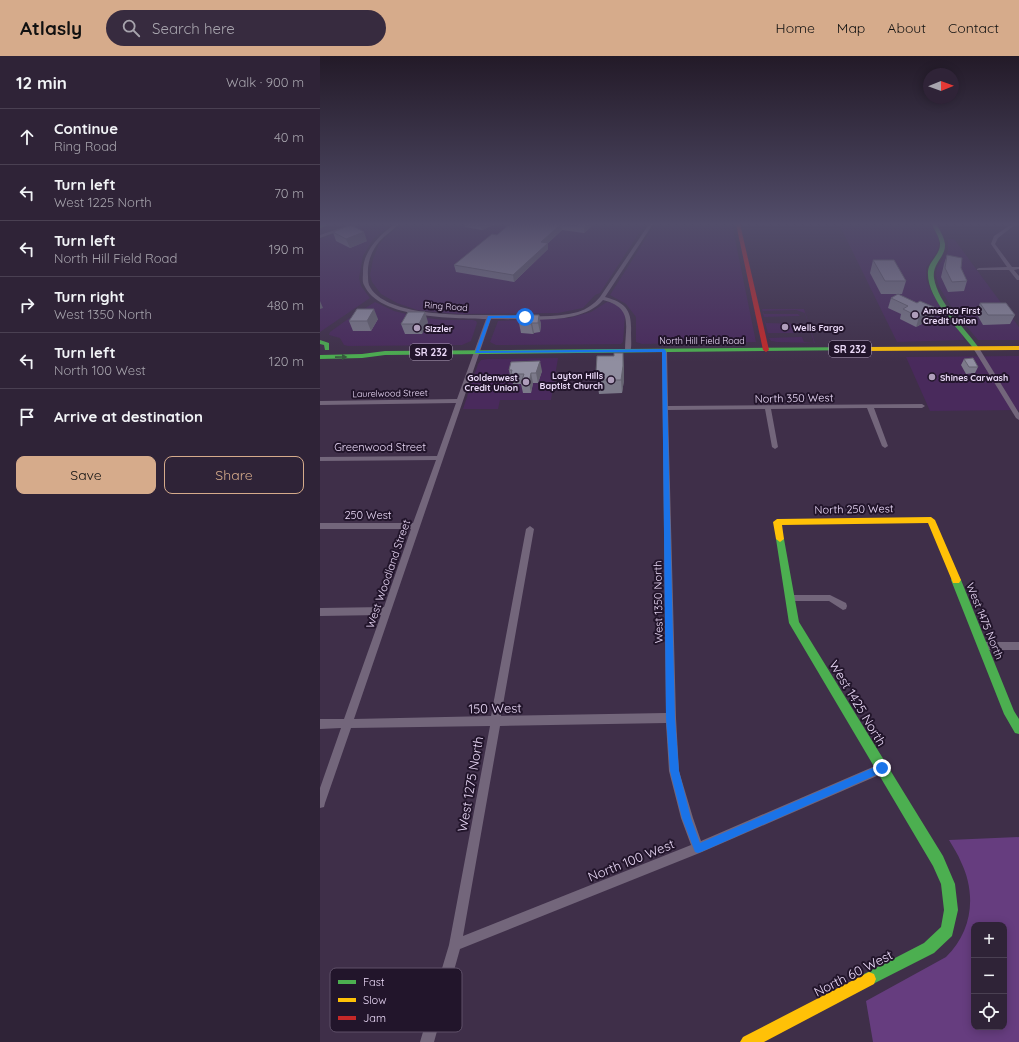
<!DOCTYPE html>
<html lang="en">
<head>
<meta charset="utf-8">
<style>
	:root { --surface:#2f2337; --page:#372b3f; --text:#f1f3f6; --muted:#a7a4ad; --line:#4a4052; --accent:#d6ab8b }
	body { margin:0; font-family:Quicksand,sans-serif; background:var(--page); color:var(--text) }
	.controls { position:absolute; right:12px; bottom:12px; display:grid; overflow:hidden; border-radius:8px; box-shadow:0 2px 10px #0003 }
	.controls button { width:36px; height:36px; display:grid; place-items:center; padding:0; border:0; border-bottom:1px solid var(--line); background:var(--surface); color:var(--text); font:20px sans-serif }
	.compass { position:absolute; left:603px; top:12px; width:36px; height:36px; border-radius:50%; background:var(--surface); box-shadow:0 2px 10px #0003; rotate:89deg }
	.stop { position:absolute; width:12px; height:12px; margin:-9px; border:3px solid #1a73e8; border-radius:50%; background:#fff }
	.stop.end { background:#1a73e8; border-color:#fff; box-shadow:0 1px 4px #0008 }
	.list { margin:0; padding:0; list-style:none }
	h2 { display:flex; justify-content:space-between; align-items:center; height:52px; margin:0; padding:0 16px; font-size:17px }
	h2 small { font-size:13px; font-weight:400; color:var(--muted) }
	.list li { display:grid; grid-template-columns:26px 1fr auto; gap:12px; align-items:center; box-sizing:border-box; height:56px; padding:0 16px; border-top:1px solid var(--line) }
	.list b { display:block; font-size:15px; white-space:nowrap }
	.list p { margin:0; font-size:13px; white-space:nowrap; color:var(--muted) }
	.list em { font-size:13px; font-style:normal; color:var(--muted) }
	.actions { display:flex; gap:8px; padding:12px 16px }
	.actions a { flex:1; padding:9px 0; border:1px solid var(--accent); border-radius:8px; text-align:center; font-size:14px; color:var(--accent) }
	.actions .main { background:var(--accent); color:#111 }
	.icon { flex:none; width:22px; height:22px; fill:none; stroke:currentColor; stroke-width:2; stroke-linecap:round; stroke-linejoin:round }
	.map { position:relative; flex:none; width:699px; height:986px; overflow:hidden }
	header { display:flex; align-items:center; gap:24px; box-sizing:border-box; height:56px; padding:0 20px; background:var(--accent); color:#111 }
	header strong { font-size:19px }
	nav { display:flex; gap:22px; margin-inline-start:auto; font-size:14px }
	.search { width:280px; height:36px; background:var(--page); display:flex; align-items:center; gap:10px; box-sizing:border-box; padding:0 14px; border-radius:22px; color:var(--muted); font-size:15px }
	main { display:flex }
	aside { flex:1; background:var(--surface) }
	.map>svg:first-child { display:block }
</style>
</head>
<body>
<header>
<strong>Atlasly</strong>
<div class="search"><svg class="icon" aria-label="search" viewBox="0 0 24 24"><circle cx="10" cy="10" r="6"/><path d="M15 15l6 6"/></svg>Search here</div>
<nav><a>Home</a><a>Map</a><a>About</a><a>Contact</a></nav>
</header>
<main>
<aside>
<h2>12 min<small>Walk · 900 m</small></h2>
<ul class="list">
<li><svg class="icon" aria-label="ahead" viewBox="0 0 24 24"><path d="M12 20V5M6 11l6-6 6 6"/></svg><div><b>Continue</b><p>Ring Road</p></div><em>40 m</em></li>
<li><svg class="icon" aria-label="left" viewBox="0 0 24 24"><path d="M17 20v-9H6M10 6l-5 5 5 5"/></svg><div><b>Turn left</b><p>West 1225 North</p></div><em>70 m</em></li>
<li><svg class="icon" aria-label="left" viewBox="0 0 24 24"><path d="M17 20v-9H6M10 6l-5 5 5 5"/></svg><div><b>Turn left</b><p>North Hill Field Road</p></div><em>190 m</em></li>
<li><svg class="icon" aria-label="right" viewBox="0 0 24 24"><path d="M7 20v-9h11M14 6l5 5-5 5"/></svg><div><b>Turn right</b><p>West 1350 North</p></div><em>480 m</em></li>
<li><svg class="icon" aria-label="left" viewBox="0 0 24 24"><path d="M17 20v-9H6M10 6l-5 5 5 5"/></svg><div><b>Turn left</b><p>North 100 West</p></div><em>120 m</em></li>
<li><svg class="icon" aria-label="arrive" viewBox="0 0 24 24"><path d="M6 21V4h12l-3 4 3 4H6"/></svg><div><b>Arrive at destination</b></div></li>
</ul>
<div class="actions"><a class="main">Save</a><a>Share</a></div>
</aside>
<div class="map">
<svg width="699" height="986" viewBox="0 0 699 986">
	<rect width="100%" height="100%" fill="#3f2f49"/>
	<path fill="#492a5c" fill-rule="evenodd" d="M43 168H72L53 183 43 200 39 222 41 230 50 242 0 276V183Z
		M83 168H325L280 237 275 239 263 252 238 257 138 258 97 254 77 247 61 238 52 226 50 219 53 203 59 188 68 179Z
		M335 168H412L436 286 322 288 316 286V261L306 248 290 239Z
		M519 168H610L618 180 619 187 617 196 606 212V223L612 237 628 261 642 278 644 284 577 286Z
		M628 183H634L699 271V284H658L636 258 619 231 616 220 617 212 628 195Z
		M55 246 74 255 99 261 124 264H153L156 265 157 267 151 285 142 289 28 290 24 289 20 282 9 279 10 276 28 263Z
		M287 246 293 247 302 252 305 259 303 286 301 288 176 289 170 286 178 265 249 262 271 256Z
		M442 253H484L495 287 457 286 451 285 449 282ZM476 254 485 257 494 287 484 286 482 281H480L449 282 448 277H482L479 268 446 267 444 261 480 260 478 258H444L443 255Z
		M699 300V354L610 355 586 301Z
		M238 302 231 344H180L178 353H143L158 308 161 304 167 303Z"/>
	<path fill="#663d7f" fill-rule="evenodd" d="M699 781V986H553L546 945 626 901C652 876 657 839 641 806 638 798 633 791 629 784ZM654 869H684V971H654Z"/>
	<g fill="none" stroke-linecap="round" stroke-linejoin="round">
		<path fill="#73667b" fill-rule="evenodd" d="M33 168H38L0 182V179Z
			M75 168H79C73 174 65 179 59 186 51 196 47 207 48 220 48 222 48 226 49 229 64 262 148 259 179 259 205 259 232 263 258 256 267 253 274 248 280 241L329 168H333L285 241C307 247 312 255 311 277 311 284 312 291 310 296L305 295C305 270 314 252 283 244 260 271 203 262 171 263L34 663 171 660 206 473 210 470 214 473 181 660 346 657 342 294 347 295 348 350 602 348 605 350 602 352H554L568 390 565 392 562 390 547 352 451 353 458 391 455 393 452 391 445 353 348 354 356 662 359 715 373 762 381 785 562 707 566 708 567 712 566 716 382 796 140 893 114 986H100L129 889 170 670 31 672 5 747 4 751 0 752V732L21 672 0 673V663H24L61 559 0 560V552L64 551 91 473H0V467H93L116 404 0 405V401L117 400 136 347 0 349V345L137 343 166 263C134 262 59 263 44 229 42 226 43 220 43 217 42 196 59 179 75 168ZM346 667 349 715 361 762 371 789 143 880 180 670Z
			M692 168H696L678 182 675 188 692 211H699V213L694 214 699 220V224H697L689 214H657V213L659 212 687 211 671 188 674 180Z
			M656 290 659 292 699 357V364L696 362 653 292Z
			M470 539H510L526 547 527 550 526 553 523 554 509 545H470L467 544 466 542 467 540Z
			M663 586H699V594H663L660 593 658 590 660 587Z"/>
		<path fill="#4caf50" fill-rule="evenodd" d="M6 168H12L0 172V169Z
			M612 168H616C620 174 624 181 625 188 626 201 612 207 614 222 618 247 645 272 659 292L658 293H654C639 273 606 242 608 215 609 205 621 198 620 187 619 180 614 174 612 168Z
			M0 284 9 287V294H5L4 289 0 288Z
			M544 291 547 293 546 294 65 299 42 302 0 303V299L42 298 65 295Z
			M460 480 464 483 479 566 623 800 635 828 638 854 632 880 614 897 549 930 544 928 542 923 544 918 604 887 621 871 624 854 621 828 613 810 469 567 456 483Z
			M636 520 639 521 641 524 694 655 699 663V678L695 677 684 658 631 524 633 521Z"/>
		<path fill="#ffc107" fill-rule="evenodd" d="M699 290V294L544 295 541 293 544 291Z
			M611 461 615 464 641 524 639 527H633L608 467 462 469 464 483 460 486 456 483 453 466 457 463Z
			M549 916 554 918 556 923 554 928 444 986H420L423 981Z"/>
		<path fill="#c62828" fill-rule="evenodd" d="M416 168H420L449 294 446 296 443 294Z"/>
	</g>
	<path fill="#7c7a8a" d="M144 168H175L162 174 145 171Z
		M190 168H274L264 177 242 174 228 187V193L194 226 136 216 134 209 177 179Z
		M13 176 47 185 30 192 16 185Z
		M627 199 641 212 647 225 644 235 628 236 621 221 624 208Z
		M553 204 586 225 582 238H561L550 217Z
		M571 242 597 247 616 252 613 262 596 271 580 263 581 258 568 252Z
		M660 247 695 259 690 268 663 269 656 257Z
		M219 259 221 269 220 276 214 277 213 278 201 277 199 267Z
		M58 263 51 275H33L29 265Z
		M108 266 102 278H85L81 268Z
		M644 303 658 311 655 317 646 318 641 309Z
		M304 310V324L302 337 279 338 276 316Z
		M189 314 222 315 218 327H213L211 337H203L201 328H193L192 324H191Z"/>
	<path fill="#656370" d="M160 168H175L162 174Z
		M241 168 242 174 228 187V193L194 226 193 219 221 186Z
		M267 168H274L264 177V171Z
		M44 176 47 185 30 192 26 183Z
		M0 245 3 252 0 253Z
		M616 252 613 262 596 271 599 261Z
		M54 253 58 263 51 275 47 265Z
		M105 256 108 266 102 278 99 268Z
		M219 259 221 269 220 276 218 267Z
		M212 267 214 277 213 278 211 268Z
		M303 297 304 310V324L302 337 301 324Z
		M220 305 222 315 218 327 216 317Z
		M211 317 213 327 211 337 209 327Z"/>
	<path fill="#908ea0" stroke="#656370" d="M190 168H241L221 186 228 187 193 219 134 209 172 178 177 179Z
		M242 168H267L264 171Z
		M31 169 44 176 26 183 13 176Z
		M627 199 642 202 641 212 647 225 632 226 625 212Z
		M553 204H574L586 225H565Z
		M578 238 597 247 600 245 616 252 599 261 583 253 588 250 571 242Z
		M660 247H686L695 259H668Z
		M37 253H54L47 265H29Z
		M88 256H105L99 268H81Z
		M206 259H219L218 267H212L211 268 199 267 201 260Z
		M294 297H303V310L301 324H278L276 316 277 300H294Z
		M653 302 658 311H649L644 303Z
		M220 305 216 317H211L209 327H201L204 318H191L192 314H189L191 306Z"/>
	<defs><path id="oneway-solid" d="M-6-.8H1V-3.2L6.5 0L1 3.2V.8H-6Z"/></defs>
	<use fill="#355a3c" href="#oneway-solid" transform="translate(21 301) rotate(-1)"/>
	<linearGradient id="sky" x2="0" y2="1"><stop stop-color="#231a28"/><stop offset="0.55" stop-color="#524d6a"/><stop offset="1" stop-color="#524d6a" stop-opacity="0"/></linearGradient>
	<rect width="699" height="306" fill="url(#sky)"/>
	<path fill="#1a73e8" d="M205 259 206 262H171L159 295 344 293 346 295 355 662 359 715 371 762 380 787 562 708 565 709 566 712 565 715 381 796 378 797 375 796 362 762 350 715 346 662 342 296 155 297 168 260Z"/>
	<g fill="#af9ebb" stroke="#22152b" stroke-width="1.5">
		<circle cx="595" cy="259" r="4"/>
		<circle cx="465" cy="271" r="4"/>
		<circle cx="97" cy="272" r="4"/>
		<circle cx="612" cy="321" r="4"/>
		<circle cx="291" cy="324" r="4"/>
		<circle cx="206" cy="326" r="4"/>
	</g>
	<g text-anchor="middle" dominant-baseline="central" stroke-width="4" stroke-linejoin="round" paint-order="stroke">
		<g font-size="9" fill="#ebdaf8" stroke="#22152b">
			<text transform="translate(126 250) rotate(4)">Ring Road</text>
			<text x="382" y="284">North Hill Field Road</text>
			<text transform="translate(70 337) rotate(-1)">Laurelwood Street</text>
		</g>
		<g font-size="9" font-weight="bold" fill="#ebdaf8" stroke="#22152b" text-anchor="start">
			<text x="603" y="254">America First<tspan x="603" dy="10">Credit Union</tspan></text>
			<text x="473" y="271">Wells Fargo</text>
			<text x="105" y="272">Sizzler</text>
			<text x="283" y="319" text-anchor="end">Layton Hills<tspan x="283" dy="10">Baptist Church</tspan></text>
			<text x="198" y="321" text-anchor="end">Goldenwest<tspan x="198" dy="10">Credit Union</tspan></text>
			<text x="620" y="321">Shines Carwash</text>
		</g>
		<g fill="#22152b" stroke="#af9fba" stroke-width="1">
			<rect x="509" y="285" width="42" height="16" rx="3"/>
			<rect x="90" y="288" width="42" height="16" rx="3"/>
		</g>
		<g font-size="10" font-weight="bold" fill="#ebdaf8">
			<text x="530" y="293">SR 232</text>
			<text x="111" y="296">SR 232</text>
		</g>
		<g font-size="11" fill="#ebdaf8" stroke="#22152b">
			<text transform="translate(474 342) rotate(-1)">North 350 West</text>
			<text x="60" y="391">Greenwood Street</text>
			<text transform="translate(534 453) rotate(-1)">North 250 West</text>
			<text x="48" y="459">250 West</text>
			<text transform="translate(68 518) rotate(-71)">West Woodland Street</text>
			<text transform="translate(338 546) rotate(-91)">West 1350 North</text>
			<text transform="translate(665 565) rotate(68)">West 1475 North</text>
		</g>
		<g font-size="13" fill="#ebdaf8" stroke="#22152b">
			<text transform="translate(538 647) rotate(59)">West 1425 North</text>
			<text transform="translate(175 652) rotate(-1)">150 West</text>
			<text transform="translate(150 728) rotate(-80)">West 1275 North</text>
			<text transform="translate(311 804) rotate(-22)">North 100 West</text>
			<text transform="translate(533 917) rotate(-27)">North 60 West</text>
		</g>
	</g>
	<rect x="10" y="912" width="132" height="64" rx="6" fill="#22152b" stroke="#5e5068" stroke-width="1"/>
	<rect x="18" y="924" width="18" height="4" fill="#4caf50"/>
	<rect x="18" y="942" width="18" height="4" fill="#ffc107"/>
	<rect x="18" y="960" width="18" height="4" fill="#c62828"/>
	<g font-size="11" fill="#ebdaf8">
		<text x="43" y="930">Fast</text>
		<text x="43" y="948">Slow</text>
		<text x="43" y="966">Jam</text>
	</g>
</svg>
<div class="controls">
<button>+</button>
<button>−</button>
<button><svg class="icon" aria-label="locate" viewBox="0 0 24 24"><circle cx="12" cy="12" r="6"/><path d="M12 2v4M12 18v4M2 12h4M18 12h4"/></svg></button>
</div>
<svg class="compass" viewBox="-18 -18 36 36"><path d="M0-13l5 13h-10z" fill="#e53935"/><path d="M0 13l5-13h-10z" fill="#a7a4ad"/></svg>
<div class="stop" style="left:205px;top:261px"></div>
<div class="stop end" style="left:562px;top:712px"></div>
</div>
</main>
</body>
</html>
